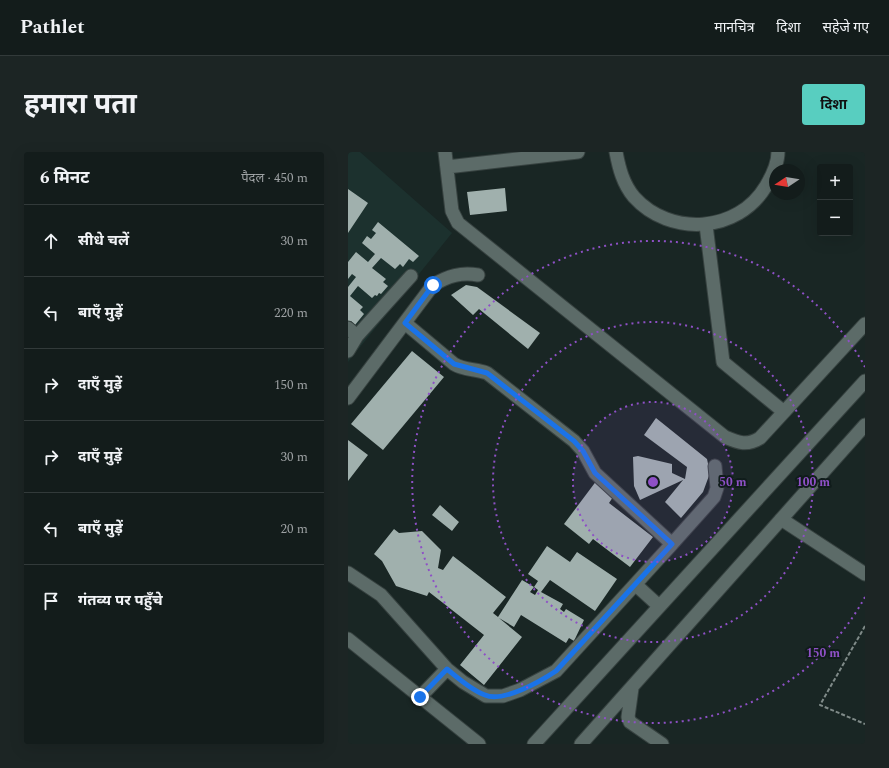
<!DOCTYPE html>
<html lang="hi">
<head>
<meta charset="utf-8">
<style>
	:root { --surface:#131c1b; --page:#1c2524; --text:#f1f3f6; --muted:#9da1a3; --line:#323a3a; --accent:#58cec0 }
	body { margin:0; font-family:Spectral,"Noto Sans Devanagari",serif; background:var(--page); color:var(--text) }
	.controls { position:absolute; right:12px; top:12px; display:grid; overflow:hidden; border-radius:4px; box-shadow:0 4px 16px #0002 }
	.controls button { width:36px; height:36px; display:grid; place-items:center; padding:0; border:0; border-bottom:1px solid var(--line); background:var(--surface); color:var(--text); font:20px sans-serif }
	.compass { position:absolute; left:421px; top:12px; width:36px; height:36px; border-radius:50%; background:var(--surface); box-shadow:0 4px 16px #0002; rotate:258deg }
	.stop { position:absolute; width:12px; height:12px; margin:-9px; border:3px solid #1a73e8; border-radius:50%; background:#fff }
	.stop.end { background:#1a73e8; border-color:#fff; box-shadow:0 1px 4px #0008 }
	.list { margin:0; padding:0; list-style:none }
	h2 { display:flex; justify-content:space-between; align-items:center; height:52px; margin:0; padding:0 16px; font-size:17px }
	h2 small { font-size:13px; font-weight:400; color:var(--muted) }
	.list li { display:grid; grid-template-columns:26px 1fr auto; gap:12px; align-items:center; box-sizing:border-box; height:72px; padding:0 16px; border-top:1px solid var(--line) }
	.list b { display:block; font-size:15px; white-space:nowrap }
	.list em { font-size:13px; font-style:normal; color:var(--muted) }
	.icon { flex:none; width:22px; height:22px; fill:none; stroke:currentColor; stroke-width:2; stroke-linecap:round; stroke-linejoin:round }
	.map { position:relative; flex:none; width:517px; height:592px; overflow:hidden; border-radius:4px }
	header { display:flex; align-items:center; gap:24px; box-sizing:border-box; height:56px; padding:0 20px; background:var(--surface); border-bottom:1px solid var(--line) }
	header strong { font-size:19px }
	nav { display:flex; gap:22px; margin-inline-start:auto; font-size:14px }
	.intro { display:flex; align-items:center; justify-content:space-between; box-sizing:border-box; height:96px; padding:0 24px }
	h1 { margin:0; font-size:28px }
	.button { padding:10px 18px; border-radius:4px; background:var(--accent); color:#111; font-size:14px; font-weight:700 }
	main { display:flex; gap:24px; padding:0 24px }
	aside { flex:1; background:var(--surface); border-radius:4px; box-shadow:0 4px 16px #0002 }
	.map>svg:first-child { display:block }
</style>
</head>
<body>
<header>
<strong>Pathlet</strong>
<nav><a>मानचित्र</a><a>दिशा</a><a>सहेजे गए</a></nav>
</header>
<div class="intro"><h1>हमारा पता</h1><a class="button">दिशा</a></div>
<main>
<aside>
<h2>6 मिनट<small>पैदल · 450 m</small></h2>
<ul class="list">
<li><svg class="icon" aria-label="ahead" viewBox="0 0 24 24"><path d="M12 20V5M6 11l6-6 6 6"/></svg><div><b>सीधे चलें</b></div><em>30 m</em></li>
<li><svg class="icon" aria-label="left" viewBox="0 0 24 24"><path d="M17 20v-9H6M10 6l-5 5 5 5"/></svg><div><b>बाएँ मुड़ें</b></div><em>220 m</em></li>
<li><svg class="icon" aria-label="right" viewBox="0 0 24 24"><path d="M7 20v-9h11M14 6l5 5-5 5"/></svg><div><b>दाएँ मुड़ें</b></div><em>150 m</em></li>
<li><svg class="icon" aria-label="right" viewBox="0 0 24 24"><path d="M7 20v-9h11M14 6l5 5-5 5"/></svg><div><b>दाएँ मुड़ें</b></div><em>30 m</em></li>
<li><svg class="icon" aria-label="left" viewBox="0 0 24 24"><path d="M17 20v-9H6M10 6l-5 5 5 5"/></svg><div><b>बाएँ मुड़ें</b></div><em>20 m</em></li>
<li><svg class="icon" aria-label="arrive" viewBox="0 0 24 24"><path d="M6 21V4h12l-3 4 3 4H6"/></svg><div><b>गंतव्य पर पहुँचे</b></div></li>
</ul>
</aside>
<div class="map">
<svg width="517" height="592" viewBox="0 0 517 592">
	<rect width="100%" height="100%" fill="#192624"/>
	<path fill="#1c312e" d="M0 0H12L104 81 0 210Z"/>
	<path fill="#a0b0ad" d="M157 36 159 59 122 63 119 40Z
		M0 37 20 51 0 81Z
		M30 70 71 104 65 110 61 107 55 115 52 112 47 117 33 106 24 116 38 127 35 130 40 134 33 142 31 141 29 144 27 143 24 146 10 134 2 144 15 155 12 158 16 162 7 173 3 169 0 173V135L8 125 4 122 0 127V110L8 100 20 110 27 102 14 91 19 84 23 87 28 81 24 78Z
		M118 133 129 135 192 181 180 197 131 157 125 163 103 143Z
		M64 199 96 225 35 298 3 272Z
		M308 266 359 307 362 321 355 340 333 366 317 350 335 328 292 348 286 334 285 305 290 304 324 312V321L337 327 339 315 296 283Z
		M0 288 20 303 0 329Z
		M249 328 267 342 261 351 305 385 282 415 245 387 241 392 216 372Z
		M92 353 111 370 104 379 84 363Z
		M46 377 51 381 74 379 93 398 90 416 95 418 105 404 158 445 145 461 150 465 174 428 186 435 182 440 187 443 190 438 186 435 190 429 180 422 199 394 222 410 229 400 269 427 247 459 202 428 193 440 215 452 212 457 216 460 218 457 236 468 226 489 221 486 218 491 173 463 166 475 151 466 174 485 136 533 112 513 136 483 81 440 79 444 48 434 34 409 26 402Z"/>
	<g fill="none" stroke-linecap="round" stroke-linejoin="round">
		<g stroke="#374240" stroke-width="15">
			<path id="minor" d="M97 0 104 59 110 71 377 285C391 291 399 294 412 286L517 172
				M268 0C271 16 275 32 286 45 322 85 390 81 418 34 424 24 430 12 430 0
				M99 15 230 0
				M358 73 375 210 436 260
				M57 171 106 212C115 218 128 217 139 221L226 289 235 299 247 321 324 392 366 345 369 336 367 314
				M0 176 9 184
				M0 199 9 184 63 124
				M0 246 85 133C100 124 113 120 130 123
				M433 367 517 422
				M0 421 33 443 99 517 115 530 138 544H155L172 538 208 519 324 392
				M288 433 311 454
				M0 487 131 592
				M284 536 280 565 282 570 314 592
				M72 545 99 517
				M186 592 517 229
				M233 592 517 273"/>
		</g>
		<path stroke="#7f8a88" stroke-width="2" stroke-dasharray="4 2" stroke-linecap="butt" d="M517 474 472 553 517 572"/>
		<use href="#minor" stroke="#5c6b68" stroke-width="13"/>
	</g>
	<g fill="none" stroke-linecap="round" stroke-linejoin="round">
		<path stroke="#1a73e8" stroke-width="5" d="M72 545 99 517C110 526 123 538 137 543 155 551 193 529 208 519L324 392 247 321 235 299 226 289 139 221 106 212 57 171 85 133"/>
	</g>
	<circle cx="305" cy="330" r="80" fill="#8e50c6" fill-opacity=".12"/>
	<g fill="none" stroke="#8e50c6" stroke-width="2" stroke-dasharray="2 4">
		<circle cx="305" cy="330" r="80"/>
		<circle cx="305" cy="330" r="160"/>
		<path d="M517 445A241 241 0 1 1 517 215"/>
	</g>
	<circle cx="305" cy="330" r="6" fill="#8e50c6" stroke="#101c1b" stroke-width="2"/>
	<g font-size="12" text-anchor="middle" font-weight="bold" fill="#8e50c6" stroke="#101c1b" stroke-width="4" stroke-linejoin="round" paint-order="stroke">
		<text x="385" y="334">50 m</text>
		<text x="465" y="334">100 m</text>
		<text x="475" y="505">150 m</text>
	</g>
</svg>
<div class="controls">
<button>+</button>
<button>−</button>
</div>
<svg class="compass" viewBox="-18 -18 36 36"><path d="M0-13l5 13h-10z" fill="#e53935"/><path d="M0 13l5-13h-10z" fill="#9da1a3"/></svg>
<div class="stop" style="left:85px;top:133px"></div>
<div class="stop end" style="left:72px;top:545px"></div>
</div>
</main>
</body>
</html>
